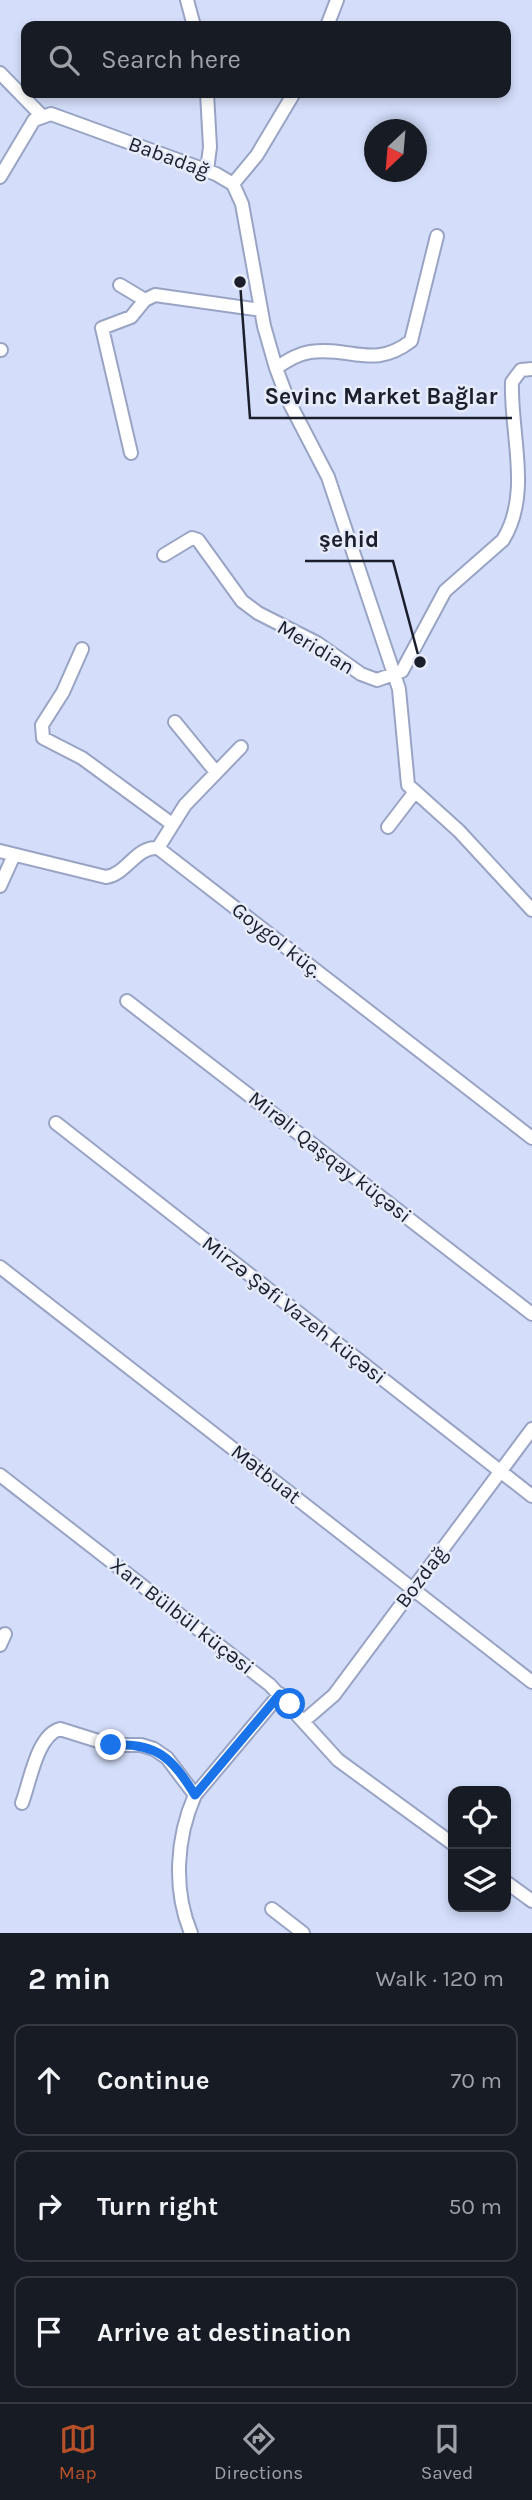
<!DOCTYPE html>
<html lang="en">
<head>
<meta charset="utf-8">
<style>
	:root { --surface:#171b24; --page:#242831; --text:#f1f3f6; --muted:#9ea1a6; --line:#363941; --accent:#b75028 }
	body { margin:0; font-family:Karla,sans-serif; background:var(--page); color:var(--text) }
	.controls { position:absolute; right:21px; bottom:21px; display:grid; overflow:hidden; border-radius:14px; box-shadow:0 4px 10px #0003 }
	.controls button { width:63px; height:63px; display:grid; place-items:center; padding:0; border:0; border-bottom:2px solid var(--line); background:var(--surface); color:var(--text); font:35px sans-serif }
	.compass { position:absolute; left:364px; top:119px; width:63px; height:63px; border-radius:50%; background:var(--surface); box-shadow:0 4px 10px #0003; rotate:206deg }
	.stop { position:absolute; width:21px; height:21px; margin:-16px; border:5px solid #1a73e8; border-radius:50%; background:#fff }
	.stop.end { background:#1a73e8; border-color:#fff; box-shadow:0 2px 7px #0008 }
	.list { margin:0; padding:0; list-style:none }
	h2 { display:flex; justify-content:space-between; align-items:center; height:91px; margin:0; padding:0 28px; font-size:30px }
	h2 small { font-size:23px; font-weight:400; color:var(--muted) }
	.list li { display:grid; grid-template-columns:46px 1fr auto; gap:21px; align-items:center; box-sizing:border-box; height:112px; margin:0 14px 14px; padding:0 14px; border:2px solid var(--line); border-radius:14px }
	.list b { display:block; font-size:26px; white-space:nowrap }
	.list em { font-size:23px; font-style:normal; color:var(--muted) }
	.icon { flex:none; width:38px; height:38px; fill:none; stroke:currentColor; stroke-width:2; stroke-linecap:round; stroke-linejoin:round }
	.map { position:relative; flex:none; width:532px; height:1933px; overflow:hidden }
	.search { position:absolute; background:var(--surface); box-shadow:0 4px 10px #0003; left:21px; right:21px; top:21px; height:77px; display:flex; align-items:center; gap:18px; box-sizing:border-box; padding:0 24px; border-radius:14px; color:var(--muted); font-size:26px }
	.sheet { height:469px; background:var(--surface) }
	nav { display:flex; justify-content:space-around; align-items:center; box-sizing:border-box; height:98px; border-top:2px solid var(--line); background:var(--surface); font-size:19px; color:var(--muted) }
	nav a { display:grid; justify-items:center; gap:4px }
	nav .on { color:var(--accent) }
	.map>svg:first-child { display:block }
</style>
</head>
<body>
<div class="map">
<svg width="532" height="1933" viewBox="0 0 532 1933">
	<rect width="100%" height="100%" fill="#d4defa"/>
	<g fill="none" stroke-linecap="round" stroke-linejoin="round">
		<g stroke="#99a4c5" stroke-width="16">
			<path id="street" d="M187 0 194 26
				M327 26 337 0
				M0 73 41 115
				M207 170 210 147 207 93
				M0 177 34 120 51 114 216 174 233 184 242 204 264 326 276 368 288 400 328 477 399 689 408 785 459 831 532 910
				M233 184 257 155 294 93
				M120 285 145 300
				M0 350H1
				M276 368C287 361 297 354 310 352 351 346 373 370 411 341L437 236
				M131 453 102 328 131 317 145 300 155 295 261 310
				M164 555 192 538 198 540 242 601 258 613 317 643 361 674 377 680 402 671 445 591 503 540C532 493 510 433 512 382L521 370 532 369
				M82 649 63 692 42 725 43 738 82 758 172 824
				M175 722 215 771
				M388 827 414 793
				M158 848 185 805 241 747
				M0 851 106 877C127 874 136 846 158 848L532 1138
				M0 886 14 855
				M127 1001 532 1314
				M56 1123 532 1496
				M0 1267 532 1682
				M0 1475 270 1685 338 1760 453 1844
				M0 1645 5 1634
				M305 1720 334 1695 532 1429
				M22 1803C30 1782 37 1735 60 1729L111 1745H141L154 1749 167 1758 195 1795
				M506 1882 532 1901
				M272 1909 303 1933
				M191 1933C173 1890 176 1838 195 1795L280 1694"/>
		</g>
		<use href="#street" stroke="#fff" stroke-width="12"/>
	</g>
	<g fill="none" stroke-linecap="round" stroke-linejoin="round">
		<path stroke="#1a73e8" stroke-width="9" d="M111 1745C157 1742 172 1758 195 1795L280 1694 290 1704"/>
	</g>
	<g text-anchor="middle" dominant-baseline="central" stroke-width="5" stroke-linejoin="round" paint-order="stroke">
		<g font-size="21" fill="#1a1f2b" stroke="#e7ecfa">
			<text transform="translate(169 157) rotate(20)">Babadağ</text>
			<text transform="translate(316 647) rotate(31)">Meridian</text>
			<text transform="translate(277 940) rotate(38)">Goygol küç.</text>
			<text transform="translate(330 1157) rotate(38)">Mirəli Qaşqay küçəsi</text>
			<text transform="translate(294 1310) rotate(38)">Mirzə Şəfi Vazeh küçəsi</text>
			<text transform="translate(266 1474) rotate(38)">Mətbuat</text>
			<text transform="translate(421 1577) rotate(-53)">Bozdağ</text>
			<text transform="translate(182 1616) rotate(38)">Xarı Bülbül küçəsi</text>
		</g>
	</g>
	<path fill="none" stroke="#1a1f2b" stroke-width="2.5" d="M240 282L250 418H512M420 662L393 561H305"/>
	<g fill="#1a1f2b" stroke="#e7ecfa" stroke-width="2.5">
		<circle cx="240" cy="282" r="7"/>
		<circle cx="420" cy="662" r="7"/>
	</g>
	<g font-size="23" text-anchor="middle" font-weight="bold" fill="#1a1f2b" stroke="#e7ecfa" stroke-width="5" stroke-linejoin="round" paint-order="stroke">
		<text x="381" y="404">Sevinc Market Bağlar</text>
		<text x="349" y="547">şehid</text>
	</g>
</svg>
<div class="controls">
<button><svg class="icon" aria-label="locate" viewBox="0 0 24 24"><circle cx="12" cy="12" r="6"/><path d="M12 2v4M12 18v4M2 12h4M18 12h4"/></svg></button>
<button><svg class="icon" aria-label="layers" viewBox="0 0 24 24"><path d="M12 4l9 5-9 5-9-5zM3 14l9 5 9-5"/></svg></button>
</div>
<svg class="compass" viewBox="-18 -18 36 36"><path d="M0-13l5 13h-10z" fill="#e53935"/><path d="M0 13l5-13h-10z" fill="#9ea1a6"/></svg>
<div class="stop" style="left:290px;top:1704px"></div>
<div class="stop end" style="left:111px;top:1745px"></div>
<div class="search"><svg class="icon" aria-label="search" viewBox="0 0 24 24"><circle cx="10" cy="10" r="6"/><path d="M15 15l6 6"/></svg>Search here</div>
</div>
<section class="sheet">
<h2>2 min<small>Walk · 120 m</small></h2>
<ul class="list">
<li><svg class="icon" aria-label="ahead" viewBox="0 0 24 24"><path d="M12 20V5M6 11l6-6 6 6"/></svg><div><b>Continue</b></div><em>70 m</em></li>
<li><svg class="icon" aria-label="right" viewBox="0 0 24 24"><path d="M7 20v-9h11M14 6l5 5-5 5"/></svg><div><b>Turn right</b></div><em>50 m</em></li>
<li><svg class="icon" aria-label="arrive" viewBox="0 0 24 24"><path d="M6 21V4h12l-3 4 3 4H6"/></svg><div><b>Arrive at destination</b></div></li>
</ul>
</section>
<nav>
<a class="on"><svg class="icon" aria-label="map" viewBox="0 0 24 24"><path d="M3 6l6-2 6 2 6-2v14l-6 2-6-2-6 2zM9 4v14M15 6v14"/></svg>Map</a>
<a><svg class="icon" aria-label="directions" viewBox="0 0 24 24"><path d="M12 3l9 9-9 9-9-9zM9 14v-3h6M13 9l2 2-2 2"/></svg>Directions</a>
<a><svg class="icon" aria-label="saved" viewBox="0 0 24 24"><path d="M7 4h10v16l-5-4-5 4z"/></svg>Saved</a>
</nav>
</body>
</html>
